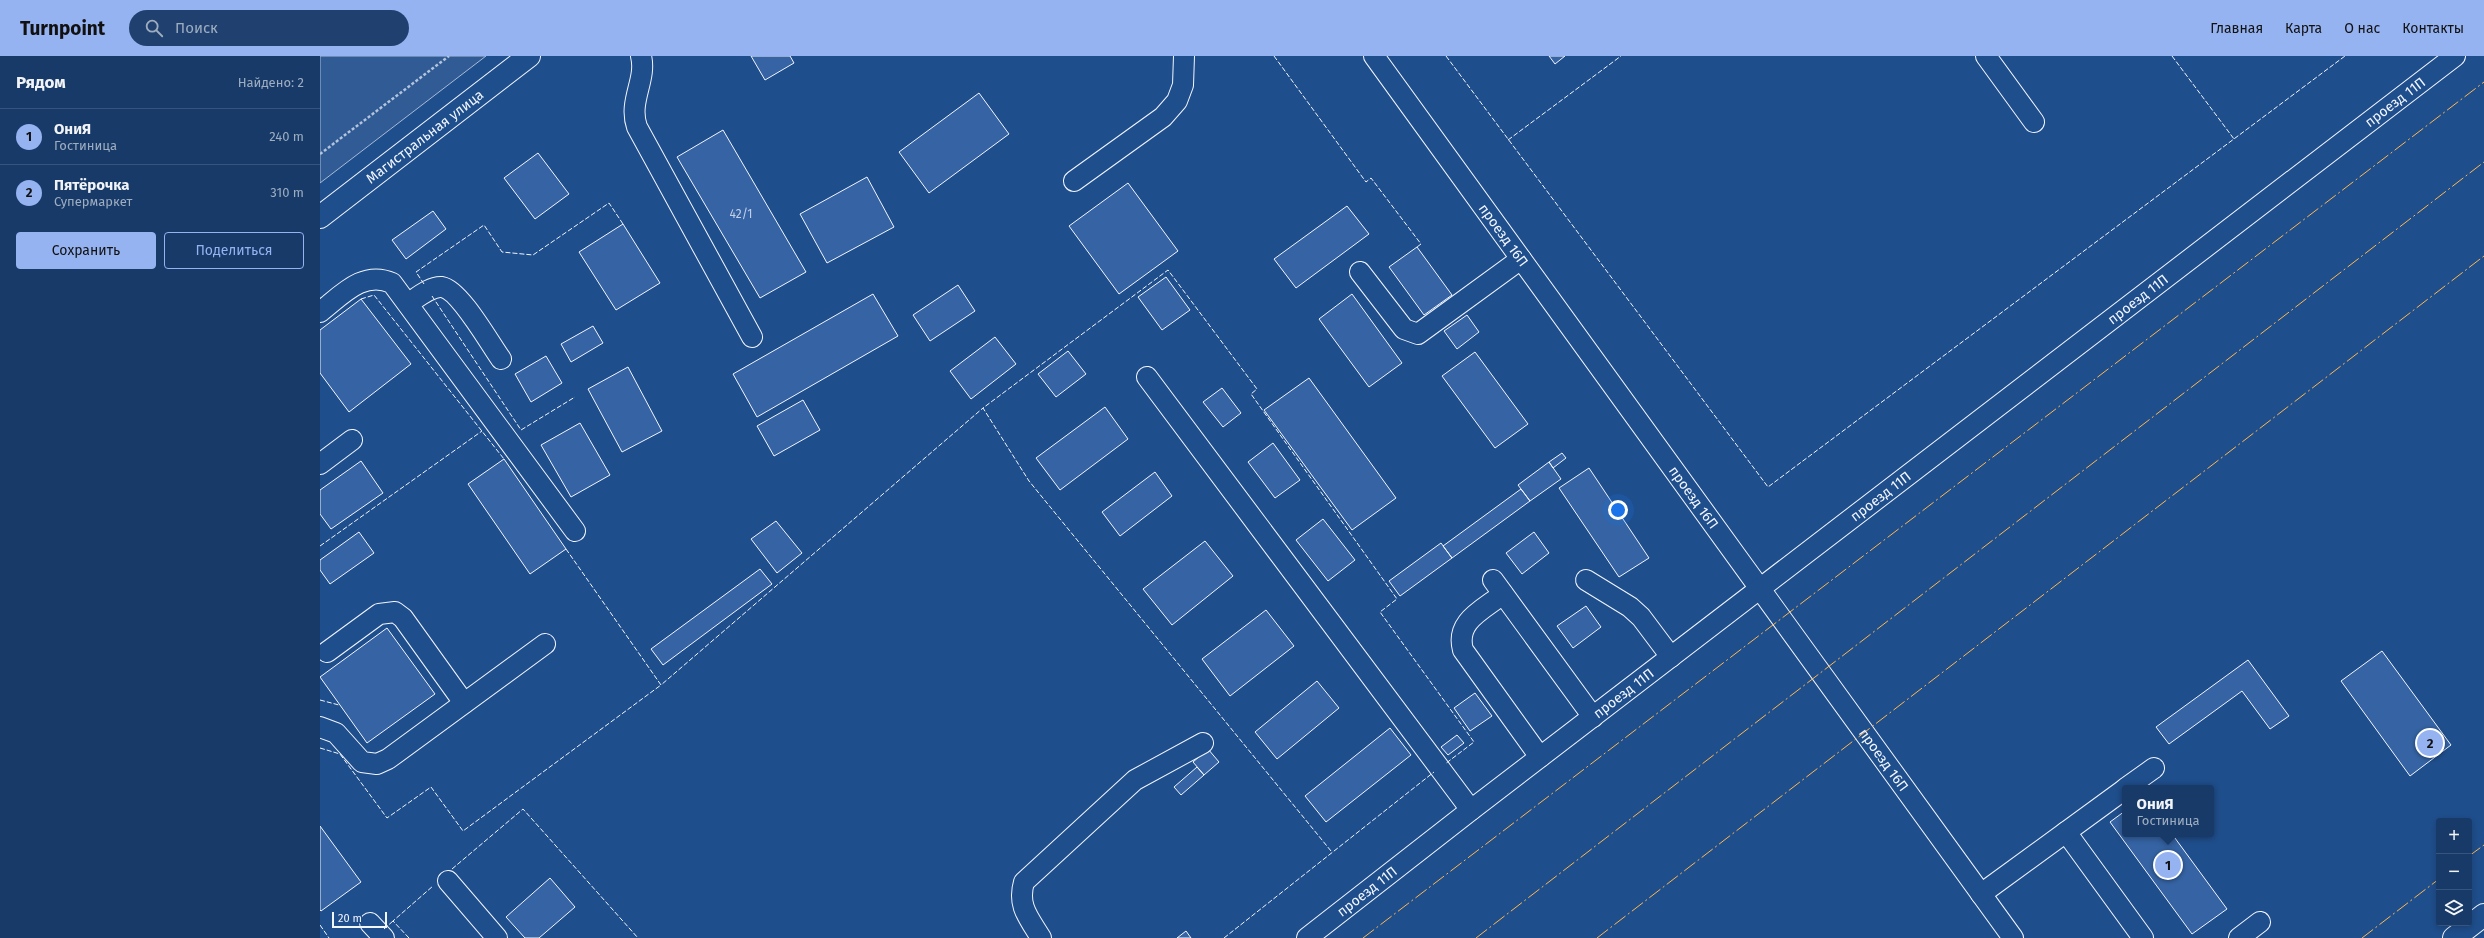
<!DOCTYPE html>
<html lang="ru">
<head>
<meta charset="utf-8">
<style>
	:root { --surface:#173a69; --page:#20416f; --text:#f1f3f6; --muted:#9eadc0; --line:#36547d; --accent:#95b2f1 }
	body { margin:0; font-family:"Fira Sans",sans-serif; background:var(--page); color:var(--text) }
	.controls { position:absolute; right:12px; bottom:12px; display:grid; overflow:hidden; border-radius:4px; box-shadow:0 2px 6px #0003 }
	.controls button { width:36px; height:36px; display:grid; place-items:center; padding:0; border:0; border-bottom:1px solid var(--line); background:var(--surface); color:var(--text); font:20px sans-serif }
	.scale { position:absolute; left:12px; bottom:10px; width:55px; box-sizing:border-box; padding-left:4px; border:2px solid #f2f6ff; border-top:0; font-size:11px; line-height:14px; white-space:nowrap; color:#f2f6ff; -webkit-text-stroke:3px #1f4e8c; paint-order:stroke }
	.you { position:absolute; left:1298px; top:454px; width:14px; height:14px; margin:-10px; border:3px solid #fff; border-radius:50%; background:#1a73e8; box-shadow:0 0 0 6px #1a73e833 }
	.badge { display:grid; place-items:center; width:26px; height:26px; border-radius:50%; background:var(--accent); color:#111; font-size:13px; font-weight:700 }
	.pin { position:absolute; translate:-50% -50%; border:2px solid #fff; box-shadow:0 1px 4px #0006 }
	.popup { position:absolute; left:1802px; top:729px; width:92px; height:52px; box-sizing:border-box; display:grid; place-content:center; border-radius:4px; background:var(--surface); filter:drop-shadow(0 1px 3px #0005); font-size:13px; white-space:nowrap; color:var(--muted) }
	.popup b { font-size:15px; color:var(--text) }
	.popup::after { content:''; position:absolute; left:50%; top:100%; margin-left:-8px; border:8px solid transparent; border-top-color:var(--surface) }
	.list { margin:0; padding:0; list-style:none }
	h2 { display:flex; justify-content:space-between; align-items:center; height:52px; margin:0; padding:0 16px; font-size:17px }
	h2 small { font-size:13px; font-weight:400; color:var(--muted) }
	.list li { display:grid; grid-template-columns:26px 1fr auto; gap:12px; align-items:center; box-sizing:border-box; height:56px; padding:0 16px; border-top:1px solid var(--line) }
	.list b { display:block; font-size:15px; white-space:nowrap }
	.list p { margin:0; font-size:13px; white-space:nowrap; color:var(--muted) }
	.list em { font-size:13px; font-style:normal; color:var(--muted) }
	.actions { display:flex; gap:8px; padding:12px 16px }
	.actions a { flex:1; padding:9px 0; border:1px solid var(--accent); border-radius:4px; text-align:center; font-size:14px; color:var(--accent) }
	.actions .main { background:var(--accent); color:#111 }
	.icon { flex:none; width:22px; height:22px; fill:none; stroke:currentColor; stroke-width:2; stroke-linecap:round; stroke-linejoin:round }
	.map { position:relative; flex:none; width:2164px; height:882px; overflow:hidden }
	header { display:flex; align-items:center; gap:24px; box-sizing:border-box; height:56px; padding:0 20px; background:var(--accent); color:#111 }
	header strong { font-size:19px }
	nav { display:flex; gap:22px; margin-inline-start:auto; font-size:14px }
	.search { width:280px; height:36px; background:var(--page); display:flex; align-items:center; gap:10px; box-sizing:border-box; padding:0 14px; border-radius:22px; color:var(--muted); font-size:15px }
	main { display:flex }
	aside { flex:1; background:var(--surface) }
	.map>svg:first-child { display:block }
</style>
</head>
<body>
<header>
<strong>Turnpoint</strong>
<div class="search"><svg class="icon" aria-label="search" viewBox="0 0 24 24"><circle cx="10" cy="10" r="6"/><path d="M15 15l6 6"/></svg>Поиск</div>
<nav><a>Главная</a><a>Карта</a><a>О нас</a><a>Контакты</a></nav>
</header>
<main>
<aside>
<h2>Рядом<small>Найдено: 2</small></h2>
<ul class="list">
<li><span class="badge">1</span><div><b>ОниЯ</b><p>Гостиница</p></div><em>240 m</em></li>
<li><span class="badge">2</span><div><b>Пятёрочка</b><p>Супермаркет</p></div><em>310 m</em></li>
</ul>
<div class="actions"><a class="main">Сохранить</a><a>Поделиться</a></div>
</aside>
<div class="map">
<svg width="2164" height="882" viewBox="0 0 2164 882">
	<rect width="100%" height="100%" fill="#1f4e8c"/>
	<path fill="#305b95" stroke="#a8bbd7" d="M0 0H166L0 127Z"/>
	<path fill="#3563a3" stroke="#f2f6ff" d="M431 0H470L474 7 445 24Z
		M1229 0H1245L1235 8Z
		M659 37 689 78 609 137 579 96Z
		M403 74 486 216 440 242 357 101Z
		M218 97 249 138 215 163 184 122Z
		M547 121 574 171 507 207 480 158Z
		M808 127 858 195 799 238 749 170Z
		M1027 150 1049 178 976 232 954 203Z
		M113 155 126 173 86 203 72 184Z
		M303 168 340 227 296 254 259 196Z
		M1097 191 1132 239 1104 259 1069 211Z
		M846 221 870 254 842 274 818 241Z
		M638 229 655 255 610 285 593 259Z
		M553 238 578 280 437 361 413 318Z
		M1032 238 1082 307 1049 331 999 263Z
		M41 243 91 308 29 356 0 317V274Z
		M1147 259 1159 276 1137 293 1124 275Z
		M273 270 283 287 251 306 241 288Z
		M675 281 696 308 651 343 630 315Z
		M748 295 766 318 736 341 718 318Z
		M1155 296 1208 368 1175 392 1122 320Z
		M226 300 242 327 211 346 195 318Z
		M308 311 342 375 302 396 268 333Z
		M989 322 1076 442 1032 474 944 354Z
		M902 332 921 357 903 371 883 346Z
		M483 344 500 374 454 400 437 370Z
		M785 351 808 383 740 434 716 402Z
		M260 367 290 419 251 441 221 389Z
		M953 387 980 424 955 442 928 406Z
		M1242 397 1246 402 1233 412 1229 406Z
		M184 403 246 493 210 518 148 428Z
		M41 405 63 437 11 473 0 458V434Z
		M1229 406 1241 423 1210 445 1198 429Z
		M1269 412 1329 502 1299 521 1239 432Z
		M835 416 852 440 800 480 782 456Z
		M1201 433 1210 445 1132 502 1123 490Z
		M1003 463 1035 504 1008 525 976 484Z
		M456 465 482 497 457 517 431 483Z
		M39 476 54 497 10 528 0 514V504Z
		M1214 476 1229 497 1202 518 1186 497Z
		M885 485 913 520 852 569 823 533Z
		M1121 487 1132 502 1080 540 1069 525Z
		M440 513 452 528 343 609 331 593Z
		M1266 550 1281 571 1253 592 1237 570Z
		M946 554 974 590 910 640 882 603Z
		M67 572 115 638 47 687 0 621Z
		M2062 595 2131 689 2090 720 2021 625Z
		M1928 604 1969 660 1950 673 1922 635 1849 688 1836 671Z
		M997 625 1019 652 957 703 935 676Z
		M1155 637 1172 660 1150 675 1134 652Z
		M1070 672 1091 699 1006 766 985 740Z
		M1137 679 1144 687 1128 699 1121 691Z
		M888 693 899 706 884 719 873 706Z
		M877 711 884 719 861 739 854 731Z
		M1805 755V778H1852L1907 853 1872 878 1790 766Z
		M0 770 41 826 1 855 0 854Z
		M230 822 255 851 219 882H205L186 861Z
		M866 875 871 882H857Z"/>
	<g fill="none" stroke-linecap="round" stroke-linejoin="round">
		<g stroke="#f2f6ff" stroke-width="22">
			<g id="minor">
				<path d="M321 0C327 24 308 45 317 71L432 281"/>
				<path id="s1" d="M1054 0 1693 882"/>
				<path d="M1666 0 1714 66"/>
				<path d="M754 125 843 61 857 45 863 29 864 0"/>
				<path d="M1040 216 1084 273 1098 278 1201 203"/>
				<path d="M89 247C98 241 111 230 122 231 140 234 170 288 181 303"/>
				<path d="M0 256C22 239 43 214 72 227L255 475"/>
				<path d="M827 321 1151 754"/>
				<path d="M0 408 32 384"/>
				<path d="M1173 524 1273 661"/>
				<path d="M1266 524 1310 551 1321 561 1351 601"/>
				<path d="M1183 538C1163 554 1135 565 1143 594L1220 701"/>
				<path d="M7 596 59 558 75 556 83 562 144 647"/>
				<path d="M0 671 16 677 42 706 57 708 68 703 225 588"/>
				<path d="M1806 732 1834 712"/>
				<path d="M1746 776 1823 882"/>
				<path d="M128 825 177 882"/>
				<path d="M1661 838 1805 733"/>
				<path d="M50 867 64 882"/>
				<path d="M721 882C709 862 697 850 704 826L815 724 883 687"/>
				<path id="s2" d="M987 882 1151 754 2135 0"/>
				<path d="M1919 882 1940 866"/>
			</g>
		</g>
		<g stroke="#f2f6ff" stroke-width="24">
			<g id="major">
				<path id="s3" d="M0 161 209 0"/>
			</g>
		</g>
		<g stroke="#f2f6ff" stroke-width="24">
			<path id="highway" d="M2134 882 2164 859"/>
		</g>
		<path stroke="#b3c4dc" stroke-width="2.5" stroke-dasharray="3 2" stroke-linecap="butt" d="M0 98 129 0"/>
		<use href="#minor" stroke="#1f4e8c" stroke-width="20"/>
		<use href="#major" stroke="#1f4e8c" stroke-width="22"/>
		<use href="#highway" stroke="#1f4e8c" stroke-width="22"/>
		<path stroke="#f2f6ff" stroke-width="1" stroke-dasharray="5 2" stroke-linecap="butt" d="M954 0 1046 126 1051 122 1101 188 1097 191
			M1126 0 1448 431 2025 0
			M1852 0 1914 83
			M1188 84 1301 0
			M104 228 96 216 164 169 182 196 213 199 289 147 303 168
			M112 240 201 374 255 341
			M41 243 54 239 184 403
			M0 490 162 375
			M246 493 341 629 663 352
			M0 644 19 649
			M0 692 20 698 67 762 111 731 143 775 341 629
			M1011 795 709 425 663 352 848 214 937 333 931 338 1077 543 1060 556 1154 686 1125 708
			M132 813 203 753 318 882
			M0 869 9 882
			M64 873 73 865
			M89 882 73 865 113 830
			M904 882 1114 716"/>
		<path stroke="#ffb74d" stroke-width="1" stroke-dasharray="14 3 2 3" stroke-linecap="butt" d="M2149 800 2164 789
			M1043 882 2164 26
			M1156 882 2164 106
			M1277 882 2164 200
			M2042 882 2119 823"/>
	</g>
	<g text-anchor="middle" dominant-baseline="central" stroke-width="3" stroke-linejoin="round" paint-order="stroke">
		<g font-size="12" fill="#c3d1e8">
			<text x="421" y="158">42/1</text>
		</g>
		<g font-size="14" fill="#f2f6ff" stroke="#1f4e8c">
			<text stroke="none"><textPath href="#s2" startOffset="1372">проезд 11П</textPath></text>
			<text stroke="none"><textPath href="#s3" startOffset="132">Магистральная улица</textPath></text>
			<text stroke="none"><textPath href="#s1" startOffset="221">проезд 16П</textPath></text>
			<text stroke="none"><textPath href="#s2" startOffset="1048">проезд 11П</textPath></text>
			<text stroke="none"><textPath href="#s2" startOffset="724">проезд 11П</textPath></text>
			<text stroke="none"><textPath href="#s1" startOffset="545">проезд 16П</textPath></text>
			<text stroke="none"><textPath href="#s2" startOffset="400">проезд 11П</textPath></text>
			<text stroke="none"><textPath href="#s1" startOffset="869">проезд 16П</textPath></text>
			<text stroke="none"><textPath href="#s2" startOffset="76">проезд 11П</textPath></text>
		</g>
	</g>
</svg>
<div class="controls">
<button>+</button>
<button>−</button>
<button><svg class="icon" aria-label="layers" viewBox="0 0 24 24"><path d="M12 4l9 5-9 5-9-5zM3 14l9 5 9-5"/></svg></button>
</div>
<div class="scale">20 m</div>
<div class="you"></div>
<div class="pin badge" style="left:1848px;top:809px">1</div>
<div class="popup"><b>ОниЯ</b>Гостиница</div>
<div class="pin badge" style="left:2110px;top:687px">2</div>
</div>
</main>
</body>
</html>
